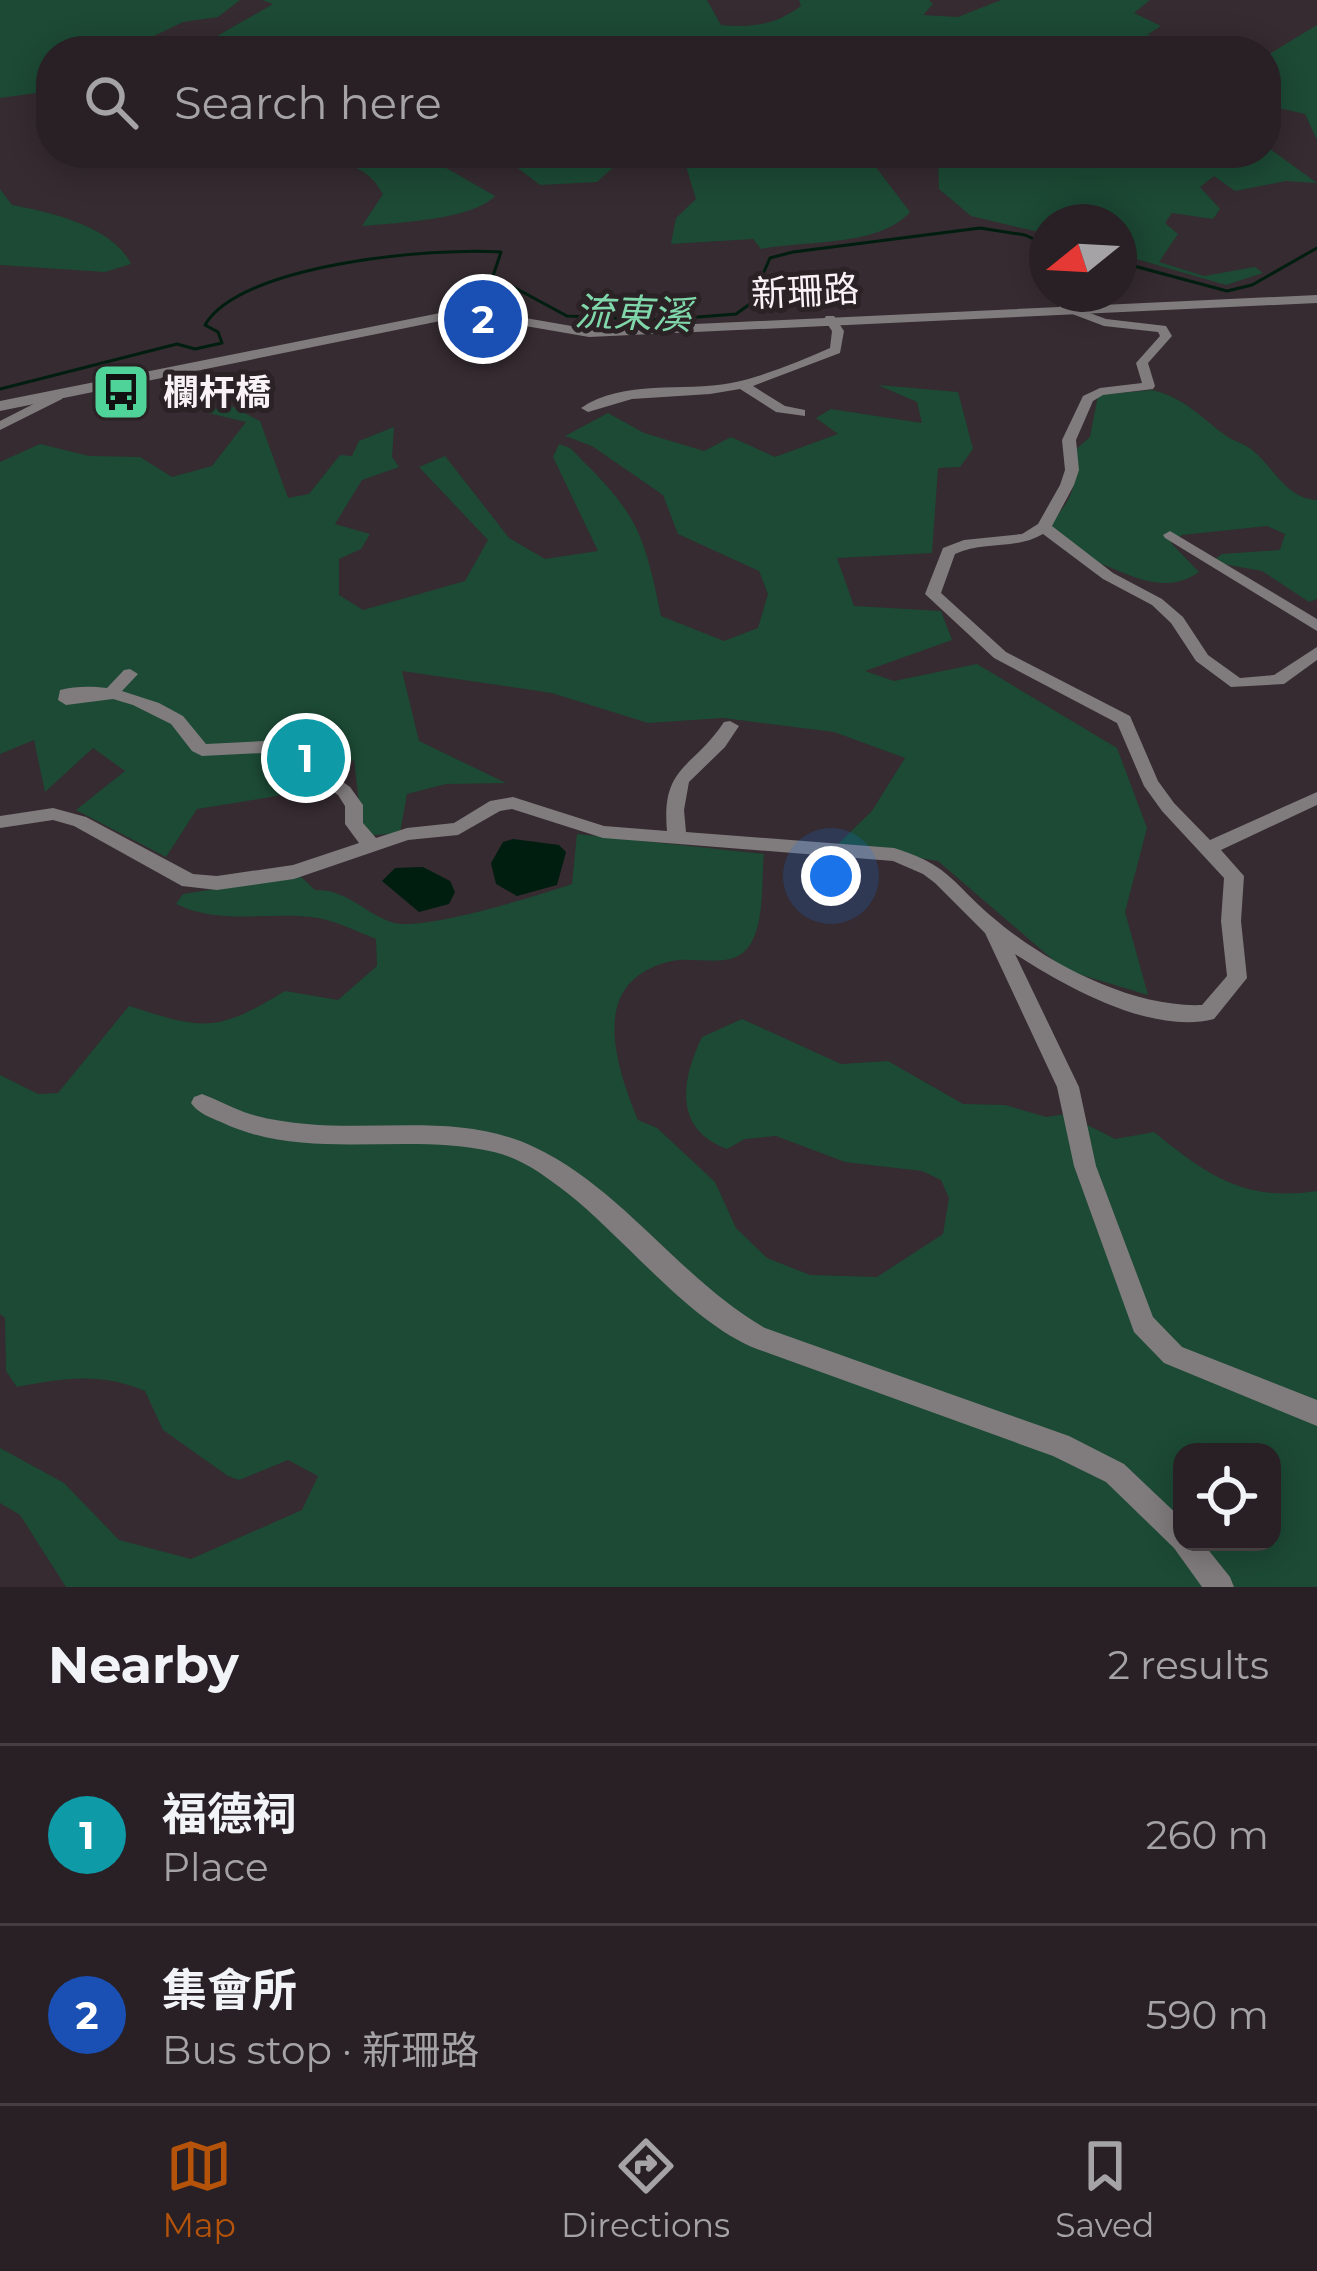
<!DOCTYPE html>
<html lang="en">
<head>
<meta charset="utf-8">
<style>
	:root { --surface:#282024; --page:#30282c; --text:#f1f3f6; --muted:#a5a3a6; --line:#443e41; --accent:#b45309 }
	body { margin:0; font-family:Montserrat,"Noto Sans TC",sans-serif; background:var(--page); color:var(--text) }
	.controls { position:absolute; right:36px; bottom:36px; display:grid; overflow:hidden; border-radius:24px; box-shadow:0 6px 30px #0003 }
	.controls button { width:108px; height:108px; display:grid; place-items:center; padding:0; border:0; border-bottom:3px solid var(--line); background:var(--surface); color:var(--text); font:60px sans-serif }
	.compass { position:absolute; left:1029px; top:204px; width:108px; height:108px; border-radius:50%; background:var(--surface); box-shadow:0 6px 30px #0003; rotate:252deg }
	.you { position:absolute; left:831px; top:876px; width:42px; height:42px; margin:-30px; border:9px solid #fff; border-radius:50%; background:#1a73e8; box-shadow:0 0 0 18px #1a73e833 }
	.badge { display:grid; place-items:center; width:78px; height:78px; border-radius:50%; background:var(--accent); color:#fff; font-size:39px; font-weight:700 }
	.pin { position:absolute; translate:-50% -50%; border:6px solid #fff; box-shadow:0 3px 12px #0006 }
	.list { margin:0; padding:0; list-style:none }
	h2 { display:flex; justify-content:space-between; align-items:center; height:156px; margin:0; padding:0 48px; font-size:51px }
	h2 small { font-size:39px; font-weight:400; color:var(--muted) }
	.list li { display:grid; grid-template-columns:78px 1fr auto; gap:36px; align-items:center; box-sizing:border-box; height:180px; padding:0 48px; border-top:3px solid var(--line) }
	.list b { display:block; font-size:45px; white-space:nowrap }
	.list p { margin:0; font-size:39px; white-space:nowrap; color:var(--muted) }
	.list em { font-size:39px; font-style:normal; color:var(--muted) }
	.icon { flex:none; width:66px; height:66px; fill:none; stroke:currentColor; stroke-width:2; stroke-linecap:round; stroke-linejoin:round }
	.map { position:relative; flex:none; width:1317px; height:1587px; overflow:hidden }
	.search { position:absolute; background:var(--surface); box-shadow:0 6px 30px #0003; left:36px; right:36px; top:36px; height:132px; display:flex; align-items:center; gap:30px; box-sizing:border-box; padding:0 42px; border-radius:48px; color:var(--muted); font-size:45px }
	.sheet { height:516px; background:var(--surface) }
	nav { display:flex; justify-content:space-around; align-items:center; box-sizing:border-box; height:168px; border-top:3px solid var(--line); background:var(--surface); font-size:33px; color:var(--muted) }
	nav a { display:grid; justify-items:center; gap:6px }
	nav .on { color:var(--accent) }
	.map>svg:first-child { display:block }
</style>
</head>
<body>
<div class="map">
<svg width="1317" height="1587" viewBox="0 0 1317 1587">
	<rect width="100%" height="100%" fill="#352b30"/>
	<path fill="#1c4a35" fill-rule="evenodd" d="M0 0H240L218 17 183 22 123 51H51V91L0 98Z
		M262 0H707L721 25C753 28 775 25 801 6L799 0H929L933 4 923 15 958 17 1001 0H1150L1134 13 1161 26 1147 35 1226 51H451L456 43 427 36 403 51H191L273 4Z
		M1317 25V140L1305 114 1266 105V56Z
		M1266 146 1317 183 1286 181 1235 191 1214 176 1200 187 1220 209 1213 219 1172 213 1165 223 1178 234 1159 262 1204 276 1255 267 1263 273 1226 285 1119 254V222H1047V234L971 216 939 189 938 153H1266Z
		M280 153H420L495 196C472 220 395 223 362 226L383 194C355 143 308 175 280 153Z
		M498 153H629L597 182 540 185Z
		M682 153H865L910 212C879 247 806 240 761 249L753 239 671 244 676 218 696 199Z
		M0 189 12 205C49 212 113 226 131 264L105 272 0 265Z
		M878 385 958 392 973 449 960 467 938 468 932 553 837 558 854 606 941 611 952 640 865 671 894 681 977 664 1117 748 1147 828 1125 912 1148 995 1065 970 938 861 837 845 872 811 905 758 834 732 723 718 648 723 552 693 402 671 419 741 506 783 446 784 407 794 400 833 363 836 354 760 277 796 197 809 166 857 76 810 125 771 93 748 45 792 34 740 0 754V462L40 444 89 456 140 457 172 477 212 466 246 422 200 411 231 406 260 421 288 498 309 494 340 455 352 456 359 441 394 427 392 457 399 467 362 480 335 524 370 534 361 549 339 559V595L363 610 465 581 488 540 419 467 445 456 509 538 545 559 598 551 553 457 559 444 570 448C635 512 643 526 661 616L724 641 758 628 768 594 759 571 678 534 663 495 592 446 565 436 608 413 644 433 704 451 731 437 775 457 838 434 816 418 831 409 922 423 917 402Z
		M1152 390C1185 398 1199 416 1225 435 1233 441 1243 443 1251 449 1272 465 1286 499 1317 500V599L1309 602 1262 571 1212 562 1222 554 1280 550 1285 534 1267 526 1182 535 1171 543 1199 572C1157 602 1115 562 1074 556L1048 524C1071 504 1080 482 1073 452L1090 437 1098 395Z
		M577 834 764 854C761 881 766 932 744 952 726 968 693 956 672 961 588 980 614 1061 638 1120L657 1128 715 1182 736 1228 767 1258 810 1275 877 1277 943 1234 949 1198 941 1180 922 1171 845 1162 776 1136 745 1139 727 1149C672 1129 682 1079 702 1037L742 1019 841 1064 888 1061 963 1104 1005 1105 1046 1117 1066 1114 1115 1139 1154 1132C1208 1176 1245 1202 1317 1191V1587H66L20 1515 0 1503V1448L64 1483 119 1540 191 1559 302 1510 318 1476 288 1460 239 1480 228 1476 163 1430 145 1391C100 1372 64 1378 17 1387L6 1371 5 1318 0 1314V1075L38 1094 58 1093 129 1006C204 1030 216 1033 285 991L338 1000 377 966 376 939C355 931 333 919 311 917 263 912 220 925 176 904L183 894 300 876 315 890C346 889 363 912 391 922 419 933 540 895 572 884ZM1182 1452H1272V1542H1182Z"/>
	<path fill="#001e10" d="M513 839 559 845 566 852 557 885 517 896 496 884 491 863 503 842Z
		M423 867 450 881 455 892 449 904 419 912 382 881 395 868Z"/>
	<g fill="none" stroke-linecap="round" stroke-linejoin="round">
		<path stroke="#001e10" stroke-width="3" d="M1119 262 1227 291 1252 285 1317 248
			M0 389 177 344 195 349 222 343 218 332 205 325C240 264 434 247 501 252L493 276 567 316 660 320 736 314 750 304 770 258 793 252 980 228 1025 235 1047 245"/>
		<path fill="#807b7d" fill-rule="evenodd" d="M1063 303 1106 319 1166 326 1172 336 1148 363 1155 386 1153 389 1103 395 1093 401 1076 440 1079 470 1074 485 1052 526 1113 573 1162 599 1183 617 1208 655 1240 678 1274 675 1317 647V660L1284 684 1231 687 1196 661 1171 623 1152 605 1103 579 1043 534C1016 550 983 541 955 554L941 593 1006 652 1130 716 1158 781 1174 803 1210 840 1317 792V805L1221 850 1244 876 1241 921 1247 978 1214 1019C1151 1035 1067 987 1015 954L1079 1087 1096 1166 1153 1317 1182 1347 1317 1400V1426L1164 1363 1134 1332 1074 1166 1057 1087 985 933 935 883 923 874 893 861 603 838 512 809 500 811 458 835 408 840 294 879 217 890 182 886 74 826 53 820 0 828V816L53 808 86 817 193 874 217 876 293 865 359 843 345 824V806L338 795 293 763 263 753 202 756 192 751 171 724 133 705 113 699 66 705 58 700 60 690C76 686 90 686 107 688L124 670 130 669 138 674 122 691 159 703 183 716 206 744 264 741 305 755 350 787 363 805V823L376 838 407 828 454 823 490 801 513 797 604 826 667 831C661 765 693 769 724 722L730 721 739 726 725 747 689 782 684 810 686 832 894 848C949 865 952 882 991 916 1044 962 1131 1008 1202 1005L1227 976 1221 921 1224 878 1162 811 1144 786 1117 723 994 658 925 594 943 548 964 540 1022 534 1038 524 1060 485 1065 470 1062 440 1083 396 1100 388 1142 383 1136 363 1160 336 1158 332 1104 326 1059 309V305Z
			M826 316H834L844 331 840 353 753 386 785 406 805 410V416L776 412 740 389 710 394 632 399 588 412 581 408C623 379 683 392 731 383 765 376 798 362 830 348L832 331 824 319Z
			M57 392 62 393V399L0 430V421Z
			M1170 531 1317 619V631L1165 538 1163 535Z
			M202 1094C216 1099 230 1107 244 1112 264 1119 286 1122 307 1124 382 1131 464 1113 534 1147 622 1188 680 1279 765 1328L1069 1436 1124 1464 1182 1519V1542H1202L1230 1577 1234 1587H1202L1174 1548 1106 1482 1053 1456 757 1349C690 1323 624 1237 566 1192 544 1175 521 1158 494 1152 405 1131 306 1163 221 1122 209 1117 198 1113 191 1103L194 1097Z"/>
		<path fill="#807b7d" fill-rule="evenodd" d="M1317 295V303L589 337 485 319H450L0 411V401L450 311H485L589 329Z"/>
	</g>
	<defs>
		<g id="bus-square" transform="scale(3)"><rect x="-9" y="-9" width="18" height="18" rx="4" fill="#50d398" stroke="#2b2226"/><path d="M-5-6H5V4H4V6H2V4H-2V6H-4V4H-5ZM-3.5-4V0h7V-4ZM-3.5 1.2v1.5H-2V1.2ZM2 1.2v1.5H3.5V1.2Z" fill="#111"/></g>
	</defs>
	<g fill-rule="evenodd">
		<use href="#bus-square" x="121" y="392"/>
	</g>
	<g text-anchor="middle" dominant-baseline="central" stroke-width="10" stroke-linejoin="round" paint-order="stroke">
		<g font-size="36" fill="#f8f1f5" stroke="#2b2226">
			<text transform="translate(805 291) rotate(-3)">新珊路</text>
		</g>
		<g font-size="36" font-weight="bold" fill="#f8f1f5" stroke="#2b2226" text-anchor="start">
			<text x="163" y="392">欄杆橋</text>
		</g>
		<g font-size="39" font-style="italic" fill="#7fd7aa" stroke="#2b2226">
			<text transform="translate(633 313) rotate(2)">流東溪</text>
		</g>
	</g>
</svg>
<div class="controls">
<button><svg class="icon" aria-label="locate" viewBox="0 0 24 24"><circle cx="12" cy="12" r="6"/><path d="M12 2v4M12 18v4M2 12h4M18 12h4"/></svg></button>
</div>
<svg class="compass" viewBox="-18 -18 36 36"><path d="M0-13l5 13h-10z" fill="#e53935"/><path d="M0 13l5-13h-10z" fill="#a5a3a6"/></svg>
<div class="you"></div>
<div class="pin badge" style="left:306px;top:758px;background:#0f9aa8">1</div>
<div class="pin badge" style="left:483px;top:319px;background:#1a4fb4">2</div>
<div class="search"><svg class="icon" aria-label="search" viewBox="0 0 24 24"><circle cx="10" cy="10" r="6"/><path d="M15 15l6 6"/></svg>Search here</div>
</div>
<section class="sheet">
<h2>Nearby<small>2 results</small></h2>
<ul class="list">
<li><span class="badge" style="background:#0f9aa8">1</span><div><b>福德祠</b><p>Place</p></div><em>260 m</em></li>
<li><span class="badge" style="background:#1a4fb4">2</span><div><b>集會所</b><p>Bus stop · 新珊路</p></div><em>590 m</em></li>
</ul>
</section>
<nav>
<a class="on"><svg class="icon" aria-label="map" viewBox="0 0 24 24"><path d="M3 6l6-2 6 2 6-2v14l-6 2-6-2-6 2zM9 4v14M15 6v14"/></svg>Map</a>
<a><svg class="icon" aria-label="directions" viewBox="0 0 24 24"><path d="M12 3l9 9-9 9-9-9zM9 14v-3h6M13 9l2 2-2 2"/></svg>Directions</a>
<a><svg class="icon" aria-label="saved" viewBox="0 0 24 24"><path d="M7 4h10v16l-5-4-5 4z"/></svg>Saved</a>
</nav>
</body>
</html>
